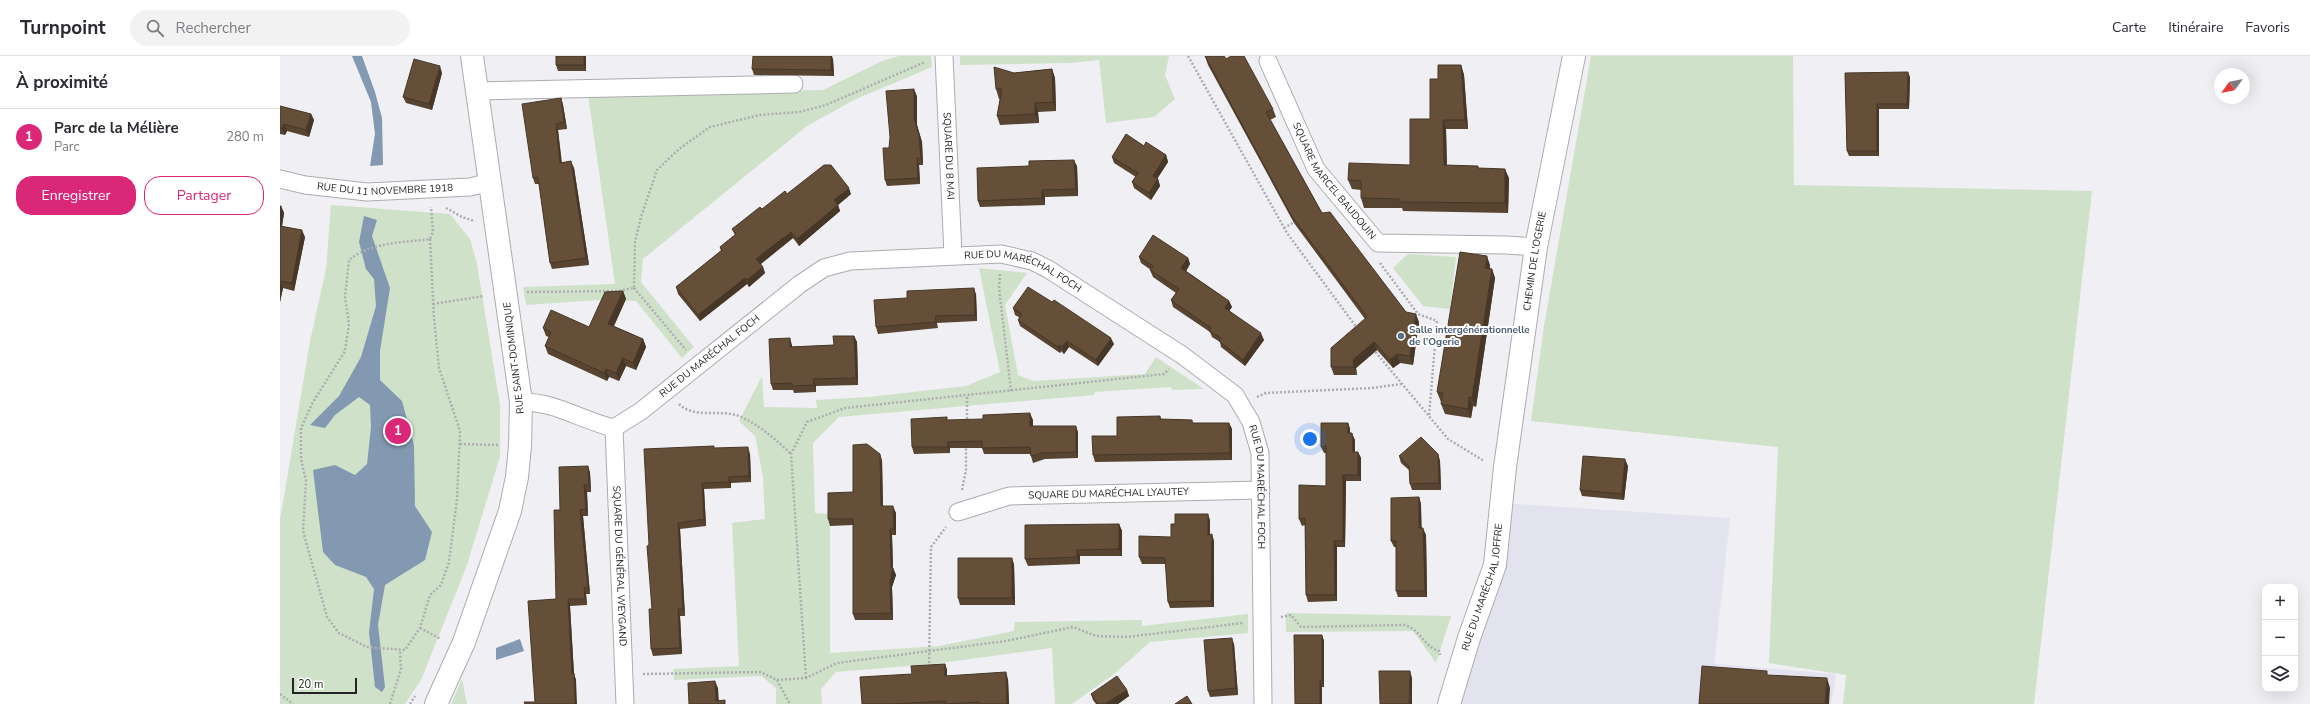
<!DOCTYPE html>
<html lang="fr">
<head>
<meta charset="utf-8">
<style>
	:root { --surface:#fff; --page:#f2f2f3; --text:#2b2b33; --muted:#7c7c81; --line:#e1e1e2; --accent:#db2777 }
	body { margin:0; font-family:"Nunito Sans",sans-serif; background:var(--page); color:var(--text) }
	.controls { position:absolute; right:12px; bottom:12px; display:grid; overflow:hidden; border-radius:8px; box-shadow:0 4px 16px #0002 }
	.controls button { width:36px; height:36px; display:grid; place-items:center; padding:0; border:0; border-bottom:1px solid var(--line); background:var(--surface); color:var(--text); font:20px sans-serif }
	.compass { position:absolute; left:1934px; top:12px; width:36px; height:36px; border-radius:50%; background:var(--surface); box-shadow:0 4px 16px #0002; rotate:237deg }
	.scale { position:absolute; left:12px; bottom:10px; width:65px; box-sizing:border-box; padding-left:4px; border:2px solid #252526; border-top:0; font-size:11px; line-height:14px; white-space:nowrap; color:#252526; -webkit-text-stroke:3px #fff; paint-order:stroke }
	.you { position:absolute; left:1030px; top:383px; width:14px; height:14px; margin:-10px; border:3px solid #fff; border-radius:50%; background:#1a73e8; box-shadow:0 0 0 6px #1a73e833 }
	.badge { display:grid; place-items:center; width:26px; height:26px; border-radius:50%; background:var(--accent); color:#fff; font-size:13px; font-weight:700 }
	.pin { position:absolute; translate:-50% -50%; border:2px solid #fff; box-shadow:0 1px 4px #0006 }
	.list { margin:0; padding:0; list-style:none }
	h2 { display:flex; justify-content:space-between; align-items:center; height:52px; margin:0; padding:0 16px; font-size:17px }
	h2 small { font-size:13px; font-weight:400; color:var(--muted) }
	.list li { display:grid; grid-template-columns:26px 1fr auto; gap:12px; align-items:center; box-sizing:border-box; height:56px; padding:0 16px; border-top:1px solid var(--line) }
	.list b { display:block; font-size:15px; white-space:nowrap }
	.list p { margin:0; font-size:13px; white-space:nowrap; color:var(--muted) }
	.list em { font-size:13px; font-style:normal; color:var(--muted) }
	.actions { display:flex; gap:8px; padding:12px 16px }
	.actions a { flex:1; padding:9px 0; border:1px solid var(--accent); border-radius:16px; text-align:center; font-size:14px; color:var(--accent) }
	.actions .main { background:var(--accent); color:#fff }
	.icon { flex:none; width:22px; height:22px; fill:none; stroke:currentColor; stroke-width:2; stroke-linecap:round; stroke-linejoin:round }
	.map { position:relative; flex:none; width:2030px; height:648px; overflow:hidden }
	header { display:flex; align-items:center; gap:24px; box-sizing:border-box; height:56px; padding:0 20px; background:var(--surface); border-bottom:1px solid var(--line) }
	header strong { font-size:19px }
	nav { display:flex; gap:22px; margin-inline-start:auto; font-size:14px }
	.search { width:280px; height:36px; background:var(--page); display:flex; align-items:center; gap:10px; box-sizing:border-box; padding:0 14px; border-radius:22px; color:var(--muted); font-size:15px }
	main { display:flex }
	aside { flex:1; background:var(--surface) }
	.map>svg:first-child { display:block }
</style>
</head>
<body>
<header>
<strong>Turnpoint</strong>
<div class="search"><svg class="icon" aria-label="search" viewBox="0 0 24 24"><circle cx="10" cy="10" r="6"/><path d="M15 15l6 6"/></svg>Rechercher</div>
<nav><a>Carte</a><a>Itinéraire</a><a>Favoris</a></nav>
</header>
<main>
<aside>
<h2>À proximité<small></small></h2>
<ul class="list">
<li><span class="badge">1</span><div><b>Parc de la Mélière</b><p>Parc</p></div><em>280 m</em></li>
</ul>
<div class="actions"><a class="main">Enregistrer</a><a>Partager</a></div>
</aside>
<div class="map">
<svg width="2030" height="648" viewBox="0 0 2030 648">
	<rect width="100%" height="100%" fill="#efeff4"/>
	<path fill="#e2e3ee" d="M1221 447 1450 462 1434 608 1556 618 1551 648H1169Z"/>
	<path fill="#cfe2c9" d="M619 0H651L652 11 576 43 527 70 363 203 361 226 414 291 402 302 356 245 319 244 246 249 243 231 335 228 308 39 543 34 602 5Z
		M680 0H889L885 19 895 43 874 61 826 67 819 4 791 7 680 9Z
		M1311 0H1513L1514 129 1812 135 1754 648H1563L1566 619 1489 607 1498 391 1251 365 1264 270Z
		M51 149 170 158 190 183 197 208 220 349V401L186 512 141 624 125 648H0V464L30 285 46 213Z
		M1128 198 1176 201 1170 253 1143 250 1113 212Z
		M699 212 747 217 725 249 738 319 753 325 865 318 876 301 924 333 892 334 891 331 815 336 814 339 559 361 533 387 535 457 550 458V597L659 590 734 575 735 566 862 564V570L968 558V577L870 586 834 618 792 648H775L772 592 653 608 556 616 541 633 542 648H496V632L481 620 394 624 393 613 459 610 452 467 485 463 483 421 475 380 459 365 482 320 484 351 537 352 536 344 589 341 686 330 720 316Z
		M1006 557 1171 560 1156 607 1133 575 1006 576Z
		M182 623 187 648H171Z"/>
	<path fill="#8299b1" d="M72 0H82L95 36 102 62 103 109 90 110 95 78 91 46Z
		M84 160 97 164 92 180 110 232 100 295V324L122 345 134 389 135 450 152 476 145 504 105 529 98 569 105 631 102 636 95 631 89 576 94 533 86 521 55 509 43 496 33 414 55 409 75 419 87 408 91 371 90 349 79 341 55 359 45 372 30 369 59 340 81 301 96 250 94 223 86 213 79 186Z
		M240 583 244 595 216 604V592Z"/>
	<g fill="none" stroke-linecap="round" stroke-linejoin="round">
		<g stroke="#acacb0" stroke-width="19">
			<g id="minor">
				<path id="s1" d="M664 0 673 199"/>
				<path id="s2" d="M988 5 1036 113 1098 187 1226 189 1256 191"/>
				<path d="M197 35 514 28"/>
				<path id="s3" d="M0 123 25 129 87 136 190 131 210 126"/>
				<path id="s4" d="M241 346C274 345 303 365 334 372L361 355 520 228 544 212 570 205 721 198 752 205 768 213 902 299 955 339 971 366 980 397 983 648"/>
				<path id="s5" d="M334 372 345 648"/>
				<path id="s6" d="M678 456 729 440 981 434"/>
			</g>
		</g>
		<g stroke="#acacb0" stroke-width="24">
			<g id="tertiary">
				<path d="M156 648 184 586 230 455 237 421 240 390 241 346 192 0"/>
				<path id="s7" d="M1169 648 1189 582 1215 509 1225 411 1256 191 1294 0"/>
			</g>
		</g>
		<path stroke="#adadb1" stroke-width="2.5" stroke-dasharray="2 2" stroke-linecap="butt" d="M908 0 1007 177 1077 272
			M166 152 182 161 194 165
			M1004 172 1016 165
			M150 183 154 262 159 312 180 375 177 443 169 506 161 529 150 539 140 572 125 594 87 591 59 577 47 561 23 475 26 425 21 403V372L33 346 65 295 69 268 65 241 69 204C91 186 122 187 150 183L153 176 151 151
			M1100 207 1138 258 1157 265 1149 360
			M720 218 719 232 731 335
			M354 232 406 294
			M247 236 338 235 354 232 355 186 361 161 377 114 399 93 430 71 480 59 519 56 546 49 645 6
			M153 248 204 240
			M1093 293 1168 383 1204 405
			M977 341 986 337 1092 332 1121 328
			M399 348C414 363 441 353 459 360 480 369 495 383 511 398
			M687 367V339
			M180 388 218 389
			M682 434 686 414V390
			M1001 561 1011 559 1021 571 1125 569C1141 574 1144 591 1159 595L1160 599
			M140 572 161 583
			M649 611 651 491 666 471
			M363 618 481 616 497 624 526 622 557 607 726 585 793 571 816 580 847 581 963 567
			M526 622 511 398 527 366 565 352 884 318 889 313
			M497 624 510 648
			M0 638 13 648
			M110 648 121 613 120 594
			M130 648 135 640"/>
		<use href="#minor" stroke="#fff" stroke-width="17"/>
		<use href="#tertiary" stroke="#fff" stroke-width="22"/>
	</g>
	<path fill="#574431" d="M276 0H306V15H278L276 9Z
		M925 0 946 3 993 53 996 61 990 64 1042 157 1126 256 1139 266 1133 309 1120 307 1113 312 1097 294 1076 312 1077 319H1054L1051 311 1085 263 1014 167 928 9Z
		M553 3 554 20 474 19 472 13Z
		M1181 9 1184 19 1188 73H1166L1167 109 1199 112 1229 122 1228 157 1123 155 1122 152H1084L1081 142V134L1072 133 1068 124 1130 109 1150 63 1158 23Z
		M772 13 775 22 776 55 758 56 759 67 720 69 717 60 720 43H719L716 33 734 17Z
		M162 17 152 54 126 47 123 41Z
		M1565 17 1630 21 1629 53H1599V100H1569L1567 95Z
		M637 40V69L642 86 643 109H639L640 128 607 130 605 124 609 92Z
		M281 42 283 49 287 73 278 74 282 107 294 112 309 209 272 213 270 207 259 128H255L253 122Z
		M0 50 31 58 34 64 29 81 7 75 5 79 0 78Z
		M864 90 886 99 888 106 877 123H878L880 130 871 144 854 132 852 126 856 121 834 107 832 101Z
		M797 110 798 140 765 141V149L700 151 698 145Z
		M507 138H571L558 149 560 155 519 190 513 182 481 208 483 211 485 217 469 231 467 228 420 265 398 238 396 231 441 195 440 191 455 179 452 173 482 153Z
		M0 150H1L4 157 2 170 25 181 14 235 3 232 0 246Z
		M859 201 908 202 910 208 906 215 949 245 952 251 949 255 984 284 965 310 941 291 940 286 932 281 930 276 893 251 891 244 896 237 873 221 870 214H871L861 207Z
		M1210 209V213H1212L1215 222 1196 351 1193 350 1191 362 1165 358 1161 348 1162 346H1161L1157 336Z
		M343 235 346 243 334 270 363 283 366 291 356 314 346 310 339 325 329 321 327 325 268 298 265 290 269 281 266 280 263 272 309 271Z
		M696 238 697 265 657 267 658 272 598 278 596 271Z
		M733 252 834 288 818 310 789 291 784 298 781 295 780 297 740 270 738 264 740 262 735 259Z
		M574 280 577 286 578 329 536 330V336L514 337 513 334H493L491 328 512 289V291L554 289Z
		M880 360 881 363 912 364 913 367H949L952 373V404L815 406 813 399 837 380Z
		M668 364H753V370L798 376V402L765 403 753 407 751 400 750 398H704L702 392H670V397L634 398 632 391Z
		M1068 367 1070 373V377L1075 384V396H1078L1081 402V425H1066L1065 491H1057V545L1028 546 1026 539 1025 469 1022 470 1019 463 1046 430V397H1044L1041 391Z
		M435 392 470 398 471 426 451 427V432L424 433 426 470 400 473 405 560H400L402 598 373 600 371 593 372 553 369 489Z
		M1158 398 1160 405 1161 434H1132L1130 428 1129 414 1121 407 1119 400Z
		M602 404 603 450 616 457V479H612L613 512 616 519 612 531 613 564H575L573 558V469L550 470 548 463Z
		M308 410 310 417 311 436H307L308 460H303L310 538H306L307 549 290 550 294 618 296 624 255 646 276 543 280 454Z
		M1348 410 1344 444 1302 440 1300 434Z
		M1139 441 1141 448V472L1146 479 1147 541H1118L1116 535V491H1114L1111 485Z
		M930 464V478L934 485V551L890 552 888 546 886 508H862L859 501Z
		M839 468 842 475V500H800V508L748 510 745 503Z
		M734 508 735 549H680L678 542Z
		M1042 579 1044 585V631H1042L1015 648Z
		M954 588 958 639 930 641 928 635Z
		M665 608 667 614V620L728 623 729 648H582L632 618Z
		M847 634 849 640 838 648H816L813 644 811 638Z"/>
	<path fill="#473728" d="M304 0H306V15L304 9Z
		M551 0H552L553 3 554 20 551 14Z
		M1181 9 1184 19 1188 73 1185 64Z
		M160 10 162 17 152 54 149 48Z
		M772 13 775 22 776 55 773 46Z
		M1628 16 1630 21 1629 53 1627 48Z
		M634 33 637 40V69L642 86 643 109 641 102 634 62Z
		M281 42 283 49 287 73 284 66Z
		M755 47 758 56 759 67 755 58Z
		M1597 48 1599 53V100L1597 95Z
		M31 58 34 64 29 81 26 74Z
		M1163 64 1166 73 1167 119 1164 109Z
		M4 68 7 75 5 79 2 72Z
		M276 68 278 74 282 113 280 107Z
		M886 99 888 106 875 126 873 120Z
		M637 102 639 109 640 128 638 122Z
		M794 104 797 110 798 140 796 133Z
		M291 105 294 112 309 209 306 202Z
		M1225 113 1229 122 1228 157 1225 147Z
		M878 123 880 130 871 144 869 137Z
		M569 132 571 138 558 149 560 155 519 190 517 183 554 144Z
		M762 134 765 141V149L762 142Z
		M1 150 4 157 1 177 0 174V158Z
		M22 174 25 181 14 235 12 227Z
		M511 176 513 182 479 209 476 203Z
		M1207 200 1210 209 1208 221 1205 212Z
		M908 202 910 208 904 219 901 212Z
		M483 211 485 217 469 231 467 224Z
		M1212 213 1215 222 1196 351 1192 342Z
		M465 222 467 228 420 265 418 259Z
		M0 225 3 232 0 246Z
		M694 232 696 238 697 265 695 259Z
		M343 235 346 243 331 276 328 268Z
		M949 245 952 251 947 258 945 252Z
		M1136 258 1139 266 1133 309 1130 300Z
		M981 277 984 284 965 310 963 304Z
		M574 280 577 286 578 329 576 322Z
		M510 282 512 289 513 297 510 291Z
		M831 282 834 288 818 310 816 304Z
		M363 283 366 291 356 314 353 307Z
		M787 285 789 291 784 298 782 291Z
		M1094 286 1097 294 1076 312 1077 319 1074 311 1073 304Z
		M779 289 781 295 780 297 778 291Z
		M1117 298 1120 307 1113 312 1110 304Z
		M343 302 346 310 339 325 336 317Z
		M326 313 329 321 327 325 324 317Z
		M533 323 536 330V336L534 329Z
		M1189 341 1193 350 1191 362 1188 353Z
		M750 357 753 364V377L750 370Z
		M949 367 952 373V404L950 397Z
		M1068 367 1070 373V384L1068 377Z
		M796 370 798 376V402L796 396Z
		M1072 377 1075 384V402L1073 396Z
		M668 386 670 392V397L668 391Z
		M468 391 470 398 471 426 469 420Z
		M1078 396 1081 402V425L1078 419Z
		M600 398 602 404 603 457 601 450Z
		M1158 398 1160 405 1161 434 1159 427Z
		M1345 403 1348 410 1344 444 1342 438Z
		M308 410 310 417 311 436 309 429Z
		M1063 419 1066 425 1065 491 1063 485Z
		M449 421 451 427V432L449 426Z
		M422 427 424 433 426 470 424 463Z
		M304 429 307 436 308 460 306 453Z
		M1139 441 1141 448 1142 479 1139 472Z
		M613 450 616 457V479L614 473Z
		M300 454 303 460 310 538 308 531Z
		M928 458 930 464V485L928 479Z
		M398 467 400 473 405 560 403 553Z
		M839 468 842 475V500L839 493Z
		M1143 472 1146 479 1147 541 1145 535Z
		M610 473 612 479 613 514V512L616 519 612 531 613 564 611 557Z
		M932 478 934 485V551L931 545Z
		M1054 485 1057 491V545L1055 539Z
		M797 494 800 500V508L797 501Z
		M732 502 734 508 735 549 732 542Z
		M304 532 306 538 307 549 305 543Z
		M288 543 290 550 294 618 296 624 297 648H295L292 618Z
		M398 553 400 560 402 598 400 592Z
		M1042 579 1044 585V631L1042 625Z
		M952 582 954 588 958 639 956 632Z
		M665 608 667 614V626L665 620Z
		M1130 615 1132 622V648H1129Z
		M726 616 728 623 729 648H727Z
		M1547 622 1550 632 1549 648H1545Z
		M435 625 438 632 439 648 436 645Z
		M1040 625 1042 631V648H1040Z
		M847 634 849 640 838 648H825Z"/>
	<path fill="#654f39" stroke="#473728" d="M276 0H304V9H276Z
		M473 0H551V14L472 13Z
		M925 0H944L946 3 951 0H964L993 53 986 56 1042 157 1050 156 1126 256 1136 258 1130 300 1117 298 1110 304 1094 286 1073 304 1074 311H1051V292L1087 261 1011 159Z
		M134 3 160 10 149 48 123 41Z
		M1158 9H1181L1185 64H1163L1164 109 1198 110V112L1225 113V147L1120 146V143L1081 142V125L1068 124 1069 107 1130 109V63H1150V23H1158Z
		M714 11 734 17 772 13 773 46 755 47V58L717 60 722 33H716Z
		M1628 16 1627 48H1597V95H1567L1565 17Z
		M634 33V62L639 80 641 102H637L638 122 605 124 603 92H609L610 81 606 35Z
		M281 42 284 66 276 68 280 107 291 105 306 202 270 207 258 121 253 122 242 48Z
		M0 50 31 58 26 74 4 68 2 72H0Z
		M846 78 864 90 866 86 886 99 873 120 878 123 869 137 852 126 858 117 832 101Z
		M794 104 796 133 762 134V142L698 145 697 112 749 110V105Z
		M544 109H551L569 132 554 144 558 149 517 183 511 176 476 203 483 211 467 224 465 222 418 259 396 231 442 194 440 191 456 178 452 173 480 151 482 153 505 135 507 138Z
		M0 150H1L0 158Z
		M0 170 22 174 12 227 0 225V226Z
		M873 179 908 202 901 212 949 245 945 252 981 277 963 304 939 285 941 282 929 275 931 272 891 244 899 233 870 214 873 210 859 201Z
		M1180 196 1207 200 1205 212 1212 213 1192 342 1189 341 1188 353 1161 348 1163 337 1157 336Z
		M748 231 772 246 774 244 831 282 816 304 787 285 782 291 779 289 778 291 738 264 742 258 733 252Z
		M694 232 695 259 655 260 656 266 596 271 594 244 627 242V235Z
		M343 235 328 268 363 283 353 307 343 302 336 317 326 313 324 317 265 290 271 276 263 272 271 254 309 271 325 236Z
		M553 280H574L576 322 533 323 534 329 512 330V327L491 328 489 283 510 282V291L554 289Z
		M750 357V370H796V396L762 397 751 400 750 391 702 392V385L668 386V391H632L631 363 667 361V364L703 363V359Z
		M880 360V363L912 364V367H949L950 397 813 399 812 380H837V361Z
		M1041 367H1068V377H1072L1073 396H1078V419H1063V485H1054L1055 539H1026L1025 462 1019 463V429L1046 430V390L1041 391Z
		M1141 381 1158 398 1159 427 1130 428 1129 410 1119 400Z
		M587 388 600 398 601 450H613L614 473H610L611 512H613L610 525 611 557 573 558V463H548V437L573 436V389Z
		M434 390V392L468 391 469 420 449 421V426L422 427 424 463 398 467 403 553H398L400 592 371 593 369 553H372L367 490 369 489 364 393Z
		M1303 400 1345 403 1342 438 1300 434Z
		M308 410 309 429H304L306 453 300 454 308 531 304 532 305 543H288L292 618 294 617 295 648H245L244 646H255L248 545 276 543 274 454H280L279 411Z
		M1139 441V472H1143L1145 535H1116V485H1111V442Z
		M895 458H928V479L932 478 931 545 888 546 885 502 859 501V480L891 481V468H895Z
		M839 468V493L797 494V501L745 503V469Z
		M678 502H732V542H678Z
		M1014 579H1042V625H1040V648H1015Z
		M952 582 956 632 928 635 924 584Z
		M665 608V620L726 616 727 648H699V646L666 648V645L611 648H582L580 621 632 618 631 610Z
		M1422 610 1487 615V619L1547 622 1545 648H1419Z
		M1099 615H1130L1129 648H1100Z
		M837 620 847 634 825 648H818L811 638Z
		M435 625 436 645 445 644V648H409L408 627Z
		M907 640 912 648H895Z"/>
	<circle fill="#5c6f8a" stroke="#fff" stroke-width="1.5" cx="1121" cy="280" r="4"/>
	<g text-anchor="middle" dominant-baseline="central" stroke-width="4" stroke-linejoin="round" paint-order="stroke">
		<g font-size="10" fill="#252526" stroke="#fff">
			<text stroke="none"><textPath href="#s1" startOffset="100">SQUARE DU 8 MAI</textPath></text>
			<text stroke="none"><textPath href="#s2" startOffset="138">SQUARE MARCEL BAUDOUIN</textPath></text>
			<text stroke="none"><textPath href="#s3" startOffset="106">RUE DU 11 NOVEMBRE 1918</textPath></text>
			<text stroke="none"><textPath href="#s7" startOffset="453">CHEMIN DE L'OGERIE</textPath></text>
			<text stroke="none"><textPath href="#s4" startOffset="565">RUE DU MARÉCHAL FOCH</textPath></text>
			<text stroke="none"><textPath href="#s4" startOffset="217">RUE DU MARÉCHAL FOCH</textPath></text>
			<text transform="translate(234 302) rotate(-97)">RUE SAINT-DOMINIQUE</text>
			<text stroke="none"><textPath href="#s4" startOffset="912">RUE DU MARÉCHAL FOCH</textPath></text>
			<text stroke="none"><textPath href="#s6" startOffset="153">SQUARE DU MARÉCHAL LYAUTEY</textPath></text>
			<text stroke="none"><textPath href="#s5" startOffset="138">SQUARE DU GÉNÉRAL WEYGAND</textPath></text>
			<text stroke="none"><textPath href="#s7" startOffset="122">RUE DU MARÉCHAL JOFFRE</textPath></text>
		</g>
		<g font-size="10" font-weight="bold" fill="#4e5e75" stroke="#fff" text-anchor="start">
			<text x="1129" y="274">Salle intergénérationnelle<tspan x="1129" dy="12">de l’Ogerie</tspan></text>
		</g>
	</g>
</svg>
<div class="controls">
<button>+</button>
<button>−</button>
<button><svg class="icon" aria-label="layers" viewBox="0 0 24 24"><path d="M12 4l9 5-9 5-9-5zM3 14l9 5 9-5"/></svg></button>
</div>
<svg class="compass" viewBox="-18 -18 36 36"><path d="M0-13l5 13h-10z" fill="#e53935"/><path d="M0 13l5-13h-10z" fill="#7c7c81"/></svg>
<div class="scale">20 m</div>
<div class="you"></div>
<div class="pin badge" style="left:118px;top:375px">1</div>
</div>
</main>
</body>
</html>
